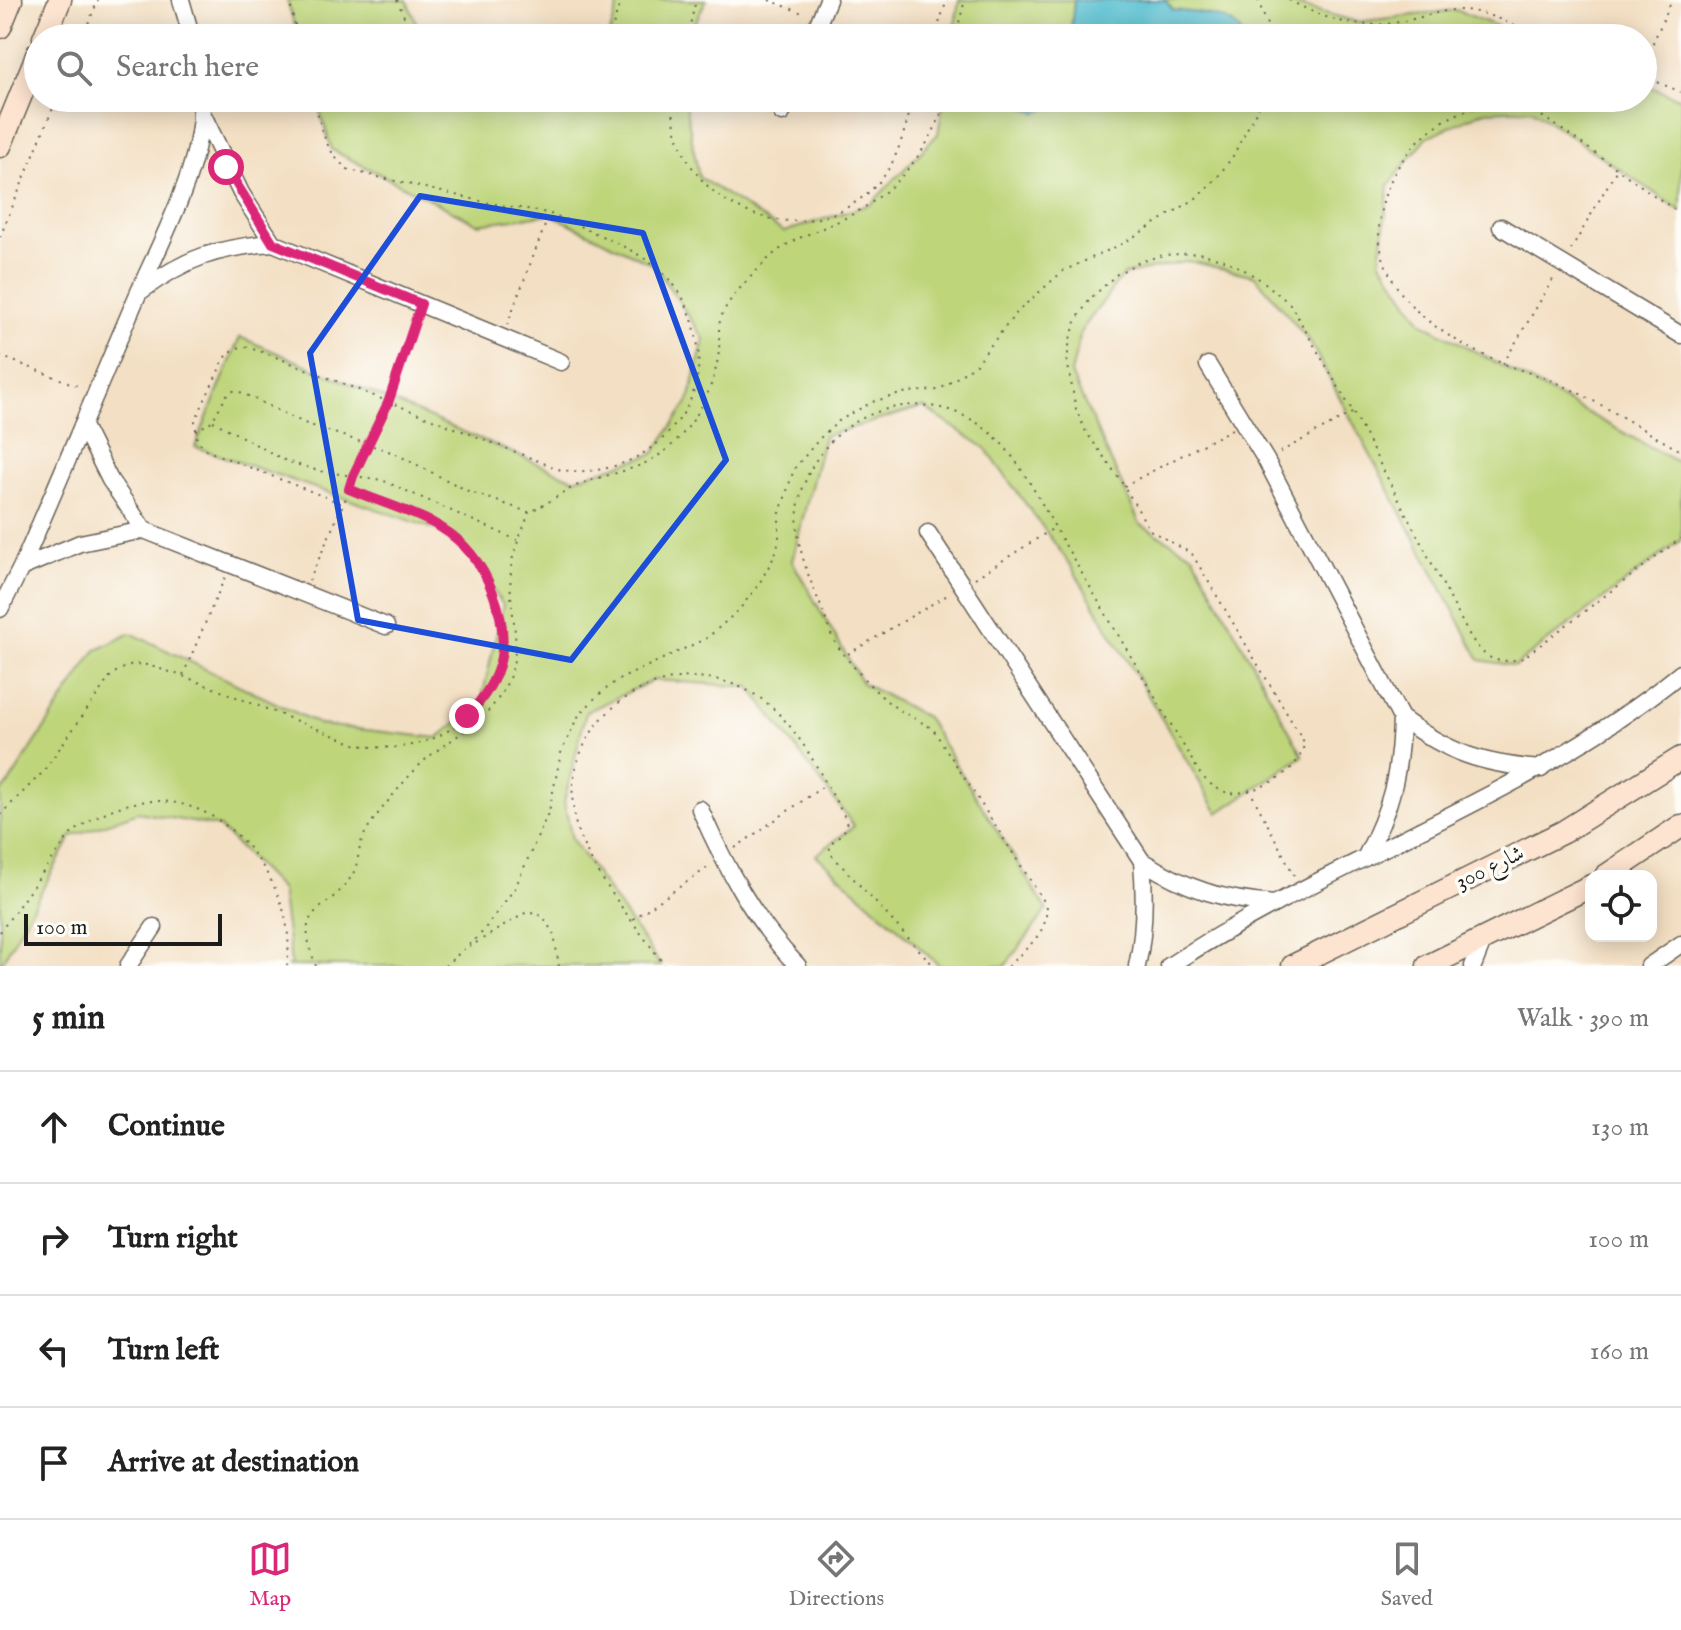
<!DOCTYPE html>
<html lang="en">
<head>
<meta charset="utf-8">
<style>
	:root { --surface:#fff; --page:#f6f6f6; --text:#222; --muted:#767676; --line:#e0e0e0; --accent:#db2777 }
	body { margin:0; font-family:"IM FELL English",Amiri,serif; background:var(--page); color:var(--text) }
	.controls { position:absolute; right:24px; bottom:24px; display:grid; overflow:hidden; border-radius:16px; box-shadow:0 4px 20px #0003 }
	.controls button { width:72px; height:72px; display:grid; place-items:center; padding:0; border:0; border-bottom:2px solid var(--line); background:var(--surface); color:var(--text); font:40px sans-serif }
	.scale { position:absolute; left:24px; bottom:20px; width:198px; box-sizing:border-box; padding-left:8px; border:4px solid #1c1c1c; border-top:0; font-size:22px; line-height:28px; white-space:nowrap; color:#1c1c1c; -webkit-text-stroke:6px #fdfcf7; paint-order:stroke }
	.stop { position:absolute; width:24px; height:24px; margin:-18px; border:6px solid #db2777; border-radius:50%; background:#fff }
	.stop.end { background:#db2777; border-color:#fff; box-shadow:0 2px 8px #0008 }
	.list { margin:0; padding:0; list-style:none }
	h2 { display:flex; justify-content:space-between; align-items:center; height:104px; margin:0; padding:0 32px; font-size:34px }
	h2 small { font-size:26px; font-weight:400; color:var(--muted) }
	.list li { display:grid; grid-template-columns:52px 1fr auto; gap:24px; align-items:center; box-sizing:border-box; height:112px; padding:0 32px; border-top:2px solid var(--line) }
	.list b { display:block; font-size:30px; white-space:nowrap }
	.list em { font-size:26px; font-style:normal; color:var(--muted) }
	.icon { flex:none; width:44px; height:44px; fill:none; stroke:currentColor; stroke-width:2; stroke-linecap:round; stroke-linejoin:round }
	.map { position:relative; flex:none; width:1681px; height:966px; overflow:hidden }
	.search { position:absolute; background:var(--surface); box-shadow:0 4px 20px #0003; left:24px; right:24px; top:24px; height:88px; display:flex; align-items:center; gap:20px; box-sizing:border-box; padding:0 28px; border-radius:44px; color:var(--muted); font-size:30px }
	.sheet { height:552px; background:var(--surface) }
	nav { display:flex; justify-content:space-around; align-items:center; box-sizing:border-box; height:112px; border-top:2px solid var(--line); background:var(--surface); font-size:22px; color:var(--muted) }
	nav a { display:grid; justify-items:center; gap:4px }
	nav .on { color:var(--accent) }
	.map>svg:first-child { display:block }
</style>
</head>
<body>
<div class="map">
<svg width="1681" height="966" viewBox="0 0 1681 966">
	<rect width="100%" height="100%" fill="#fdfcf7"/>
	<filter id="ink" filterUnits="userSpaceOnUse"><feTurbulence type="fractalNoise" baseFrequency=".0125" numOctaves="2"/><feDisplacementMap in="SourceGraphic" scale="16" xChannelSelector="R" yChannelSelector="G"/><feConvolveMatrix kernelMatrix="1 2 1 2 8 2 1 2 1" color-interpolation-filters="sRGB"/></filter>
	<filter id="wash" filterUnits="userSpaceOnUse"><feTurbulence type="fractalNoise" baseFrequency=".006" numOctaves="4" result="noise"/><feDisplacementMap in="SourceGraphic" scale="32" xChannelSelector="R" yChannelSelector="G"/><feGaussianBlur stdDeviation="1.8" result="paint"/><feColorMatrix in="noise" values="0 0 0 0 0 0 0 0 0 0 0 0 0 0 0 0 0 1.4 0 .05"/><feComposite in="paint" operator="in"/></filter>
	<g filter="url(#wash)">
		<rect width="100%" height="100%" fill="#f3dfc3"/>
		<path fill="#bed57a" stroke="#6d784b" stroke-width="2" d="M287 0H407L416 22 433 38H298Z
			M620 0H706L688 38H605L609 36Z
			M959 0H1289L1293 4 1357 22 1456 10 1527 38H953Z
			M1643 84 1681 99V211L1531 109 1485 111 1427 137 1389 185 1380 260 1423 323 1681 464V540L1515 666 1480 660 1310 342 1255 276 1189 261 1123 275 1081 331 1071 374 1140 524 1193 555 1303 756 1218 813 1071 566 985 448 923 407 824 436 792 561 862 683 926 717 1047 910 1005 966H940L816 855 854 826 750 687 654 680 586 712 564 802 572 839 661 966H288L291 963 281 890 219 827 138 812 72 836 0 966V793L7 786 95 651 131 633 321 725 438 738 481 702 503 605 458 537 195 447 240 337 574 479 653 454 689 401 704 339 654 265 550 214 478 224 332 150 316 98H684L699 177 784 232 871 204 938 134 944 98H1643Z"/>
		<path fill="#53bdcf" stroke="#386c76" stroke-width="2" d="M1074 0H1165L1173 10C1196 13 1234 13 1244 38H1062L1071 30Z
			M1011 98H1071L1037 113 1013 102Z"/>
	</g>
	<g filter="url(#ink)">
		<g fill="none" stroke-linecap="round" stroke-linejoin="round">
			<g stroke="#676056" stroke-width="19">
				<path id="street" d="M181 0 192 38
					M812 38 828 0
					M202 113 241 193 273 243
					M782 113 788 98
					M1501 227 1681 335
					M141 291C185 258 219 247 273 243L561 362
					M1208 365 1266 460 1401 718C1449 753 1481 764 1541 769
					M83 426 110 480 144 530
					M928 533 1142 861C1187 889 1222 900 1275 904
					M21 568 80 543 144 530 386 626
					M0 609 21 568C61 477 99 385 138 294 163 236 205 162 201 98
					M700 809C725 866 754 921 798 966
					M1365 858C1391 809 1400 773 1401 718
					M128 966 154 927
					M1137 966C1145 931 1145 897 1142 861
					M1169 966C1334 858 1527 798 1681 673
					M1473 966 1483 941
					M1649 966 1681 944"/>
			</g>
			<g stroke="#676056" stroke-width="25">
				<path id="secondary" d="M0 27 11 0
					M44 38 60 0
					M0 146 38 53
					M1606 876 1681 826
					M1293 966 1563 832 1681 758
					M1428 966 1591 886"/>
			</g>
			<path stroke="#676056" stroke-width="2" stroke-dasharray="2 6" stroke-linecap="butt" d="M289 0 298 38
				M397 0 406 21 418 38
				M769 0 805 14
				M1258 0 1272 38
				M1289 0C1333 24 1364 31 1413 19 1430 15 1445 9 1462 10 1488 11 1518 28 1543 38
				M830 32 848 38
				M82 38 98 0
				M605 38 612 29 621 0
				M687 38 696 0
				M934 38 947 0
				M955 38 965 0
				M1643 65 1672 0
				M1643 76 1681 92
				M314 98C321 126 324 152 349 170 394 181 439 191 485 202 506 207 529 208 550 214 565 218 580 227 595 233 646 256 684 276 696 335 703 368 696 400 674 426 647 460 604 476 561 470L268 354 244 346 234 349 224 359 195 421 197 440 208 451 343 504
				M673 98C669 207 805 264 879 182 899 160 905 126 914 98
				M1681 214C1644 189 1609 162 1572 137 1555 125 1540 112 1519 108 1447 91 1378 163 1379 233 1380 261 1394 288 1414 308 1436 331 1477 354 1507 365 1522 371 1538 375 1553 381 1597 400 1639 428 1681 451
				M0 237 57 98
				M1571 250 1617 169
				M507 325 549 215
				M0 356 81 387
				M1503 364 1555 276
				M213 421 286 461 319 471 382 480 517 540
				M196 431 212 421 228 393 236 390 304 423 394 453 468 491 528 512
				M1280 452 1352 413
				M1124 486 1232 429
				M975 578 1054 528
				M309 581 388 403 417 317
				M848 654 949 594
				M183 675 225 577
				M1249 789 1294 875
				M0 815 43 772 112 674 132 664 147 665 183 676 355 744C473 771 551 641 468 550 438 518 389 506 349 489
				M735 848 825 785
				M633 919 710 866
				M0 932 69 836C138 777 221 795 266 872 284 901 292 932 287 966
				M469 947 527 912 543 916 554 935 559 966
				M316 966C293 904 321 918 349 880 359 867 357 854 362 840 368 824 383 808 393 795 405 781 417 766 431 755 459 733 490 719 506 685 526 643 507 612 511 570 512 550 523 532 529 512 546 506 559 493 576 486 613 470 644 473 675 442 699 418 715 385 719 351 720 339 717 325 722 315 730 296 750 278 764 263 787 239 814 233 843 219 891 197 933 149 946 98
				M445 966 480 935 515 888 549 811 561 753 577 718 595 698 616 681 707 638 739 610 759 584 775 555 779 540V516L794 469 820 438 840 420 872 402 907 392 939 390 975 365 1018 311 1063 271 1122 244 1195 199 1216 179 1233 156 1263 98
				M665 966C639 929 584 864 575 821 554 717 668 640 757 696 799 723 821 777 846 819 850 837 827 836 830 853L934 966
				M1008 966C1026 948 1052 931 1045 903L933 729C917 719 901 713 887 701 873 690 844 657 835 642 829 632 826 619 822 609 807 572 791 538 800 498 821 410 928 374 995 437 1023 463 1047 515 1067 548 1111 623 1155 697 1199 772 1207 783 1222 795 1237 793 1263 790 1303 770 1304 742L1192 554 1150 530 1121 481 1086 432 1076 409 1067 360 1070 339 1077 319 1090 299 1117 274 1139 262 1163 255 1199 253 1222 259 1243 269 1264 282 1290 304 1353 412 1467 631C1483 657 1492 666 1523 658L1681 538"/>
			<use href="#street" stroke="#fff" stroke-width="16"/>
			<use href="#secondary" stroke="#fde4d0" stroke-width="22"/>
		</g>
	</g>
	<g fill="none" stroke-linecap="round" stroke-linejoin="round" filter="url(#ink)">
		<path stroke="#db2777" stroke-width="10" d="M226 167 273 243 421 304 388 403 353 476 349 489C379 502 413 511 440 527 465 542 483 566 493 593 512 642 503 679 467 716"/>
	</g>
	<path fill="none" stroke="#1d4ed8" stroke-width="6" stroke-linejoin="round" d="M420 196 643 233 726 460 571 660 358 620 310 353Z"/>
	<g text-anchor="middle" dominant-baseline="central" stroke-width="7" stroke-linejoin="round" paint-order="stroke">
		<g font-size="22" fill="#1c1c1c" stroke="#fdfcf7">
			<text transform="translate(1490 868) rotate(-26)">شارع 300</text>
		</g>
	</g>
</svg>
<div class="controls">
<button><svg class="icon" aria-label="locate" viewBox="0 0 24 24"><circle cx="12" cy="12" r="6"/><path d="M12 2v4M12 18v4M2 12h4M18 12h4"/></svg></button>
</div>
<div class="scale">100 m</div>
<div class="stop" style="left:226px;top:167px"></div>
<div class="stop end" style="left:467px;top:716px"></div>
<div class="search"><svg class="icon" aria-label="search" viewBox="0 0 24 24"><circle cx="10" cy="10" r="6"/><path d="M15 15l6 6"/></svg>Search here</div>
</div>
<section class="sheet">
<h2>5 min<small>Walk · 390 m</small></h2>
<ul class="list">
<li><svg class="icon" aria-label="ahead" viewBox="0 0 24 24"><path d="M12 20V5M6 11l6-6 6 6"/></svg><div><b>Continue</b></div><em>130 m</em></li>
<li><svg class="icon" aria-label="right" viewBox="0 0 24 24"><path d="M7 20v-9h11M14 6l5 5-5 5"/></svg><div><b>Turn right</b></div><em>100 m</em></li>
<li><svg class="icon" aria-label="left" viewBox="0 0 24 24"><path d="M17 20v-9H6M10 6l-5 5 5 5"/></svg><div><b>Turn left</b></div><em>160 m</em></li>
<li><svg class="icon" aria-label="arrive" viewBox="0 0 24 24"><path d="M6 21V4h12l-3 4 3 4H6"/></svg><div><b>Arrive at destination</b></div></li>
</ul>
</section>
<nav>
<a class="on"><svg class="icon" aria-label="map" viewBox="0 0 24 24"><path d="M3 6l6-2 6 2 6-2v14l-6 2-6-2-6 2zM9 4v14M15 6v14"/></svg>Map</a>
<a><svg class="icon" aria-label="directions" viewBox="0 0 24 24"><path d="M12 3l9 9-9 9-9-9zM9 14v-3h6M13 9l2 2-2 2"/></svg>Directions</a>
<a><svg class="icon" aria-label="saved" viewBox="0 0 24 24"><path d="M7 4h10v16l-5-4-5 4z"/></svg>Saved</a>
</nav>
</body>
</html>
